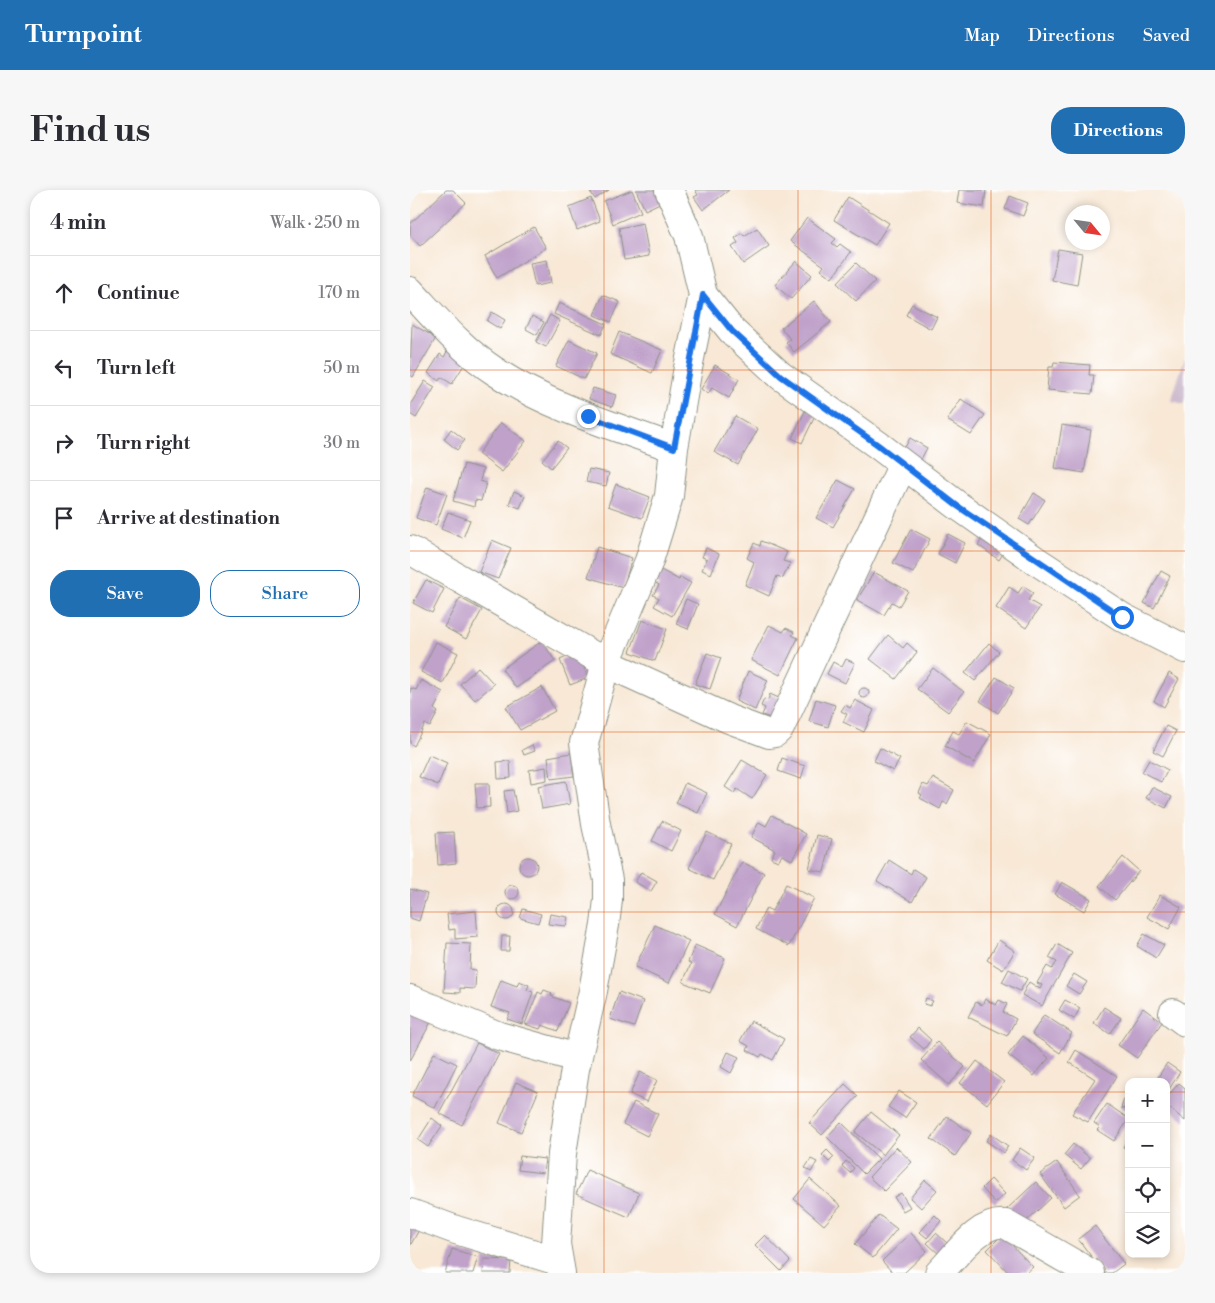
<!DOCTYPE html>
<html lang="en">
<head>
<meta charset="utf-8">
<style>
	:root { --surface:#fff; --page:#f7f7f7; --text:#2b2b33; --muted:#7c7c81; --line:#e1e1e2; --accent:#1f6fb2 }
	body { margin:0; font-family:"Libre Bodoni",serif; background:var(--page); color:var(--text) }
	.controls { position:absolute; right:15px; bottom:15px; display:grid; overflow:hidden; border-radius:10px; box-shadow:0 2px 8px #0003 }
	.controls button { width:45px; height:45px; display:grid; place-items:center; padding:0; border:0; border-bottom:1px solid var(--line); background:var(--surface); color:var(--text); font:25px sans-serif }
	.compass { position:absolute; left:655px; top:15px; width:45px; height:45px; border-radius:50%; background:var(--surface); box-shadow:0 2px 8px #0003; rotate:119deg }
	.stop { position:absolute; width:15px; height:15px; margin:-11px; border:4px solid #1a73e8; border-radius:50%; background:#fff }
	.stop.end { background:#1a73e8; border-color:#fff; box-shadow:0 1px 5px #0008 }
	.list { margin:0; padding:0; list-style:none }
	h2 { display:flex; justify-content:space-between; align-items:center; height:65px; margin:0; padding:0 20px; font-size:21px }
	h2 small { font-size:16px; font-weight:400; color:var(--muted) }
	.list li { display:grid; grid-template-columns:32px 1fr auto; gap:15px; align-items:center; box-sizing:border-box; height:75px; padding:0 20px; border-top:1px solid var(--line) }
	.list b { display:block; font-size:19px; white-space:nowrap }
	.list em { font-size:16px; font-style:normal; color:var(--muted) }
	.actions { display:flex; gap:10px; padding:15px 20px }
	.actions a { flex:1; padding:11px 0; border:1px solid var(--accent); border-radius:20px; text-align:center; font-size:18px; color:var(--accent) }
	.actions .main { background:var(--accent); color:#fff }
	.icon { flex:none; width:28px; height:28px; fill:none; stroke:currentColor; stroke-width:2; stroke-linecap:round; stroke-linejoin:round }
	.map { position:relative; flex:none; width:775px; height:1083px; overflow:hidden; border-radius:20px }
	header { display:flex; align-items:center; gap:30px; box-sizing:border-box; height:70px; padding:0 25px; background:var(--accent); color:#fff }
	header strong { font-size:24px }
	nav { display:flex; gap:28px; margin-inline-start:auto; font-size:18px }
	.intro { display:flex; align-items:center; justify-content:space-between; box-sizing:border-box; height:120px; padding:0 30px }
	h1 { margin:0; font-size:35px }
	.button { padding:12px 22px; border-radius:20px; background:var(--accent); color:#fff; font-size:18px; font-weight:700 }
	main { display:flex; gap:30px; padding:0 30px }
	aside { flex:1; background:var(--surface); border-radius:20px; box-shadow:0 2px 8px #0003 }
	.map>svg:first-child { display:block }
</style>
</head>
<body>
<header>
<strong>Turnpoint</strong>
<nav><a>Map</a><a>Directions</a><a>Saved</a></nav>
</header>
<div class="intro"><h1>Find us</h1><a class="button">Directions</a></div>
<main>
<aside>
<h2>4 min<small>Walk · 250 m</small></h2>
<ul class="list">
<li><svg class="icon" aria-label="ahead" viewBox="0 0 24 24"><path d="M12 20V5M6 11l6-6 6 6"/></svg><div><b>Continue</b></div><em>170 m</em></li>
<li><svg class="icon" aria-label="left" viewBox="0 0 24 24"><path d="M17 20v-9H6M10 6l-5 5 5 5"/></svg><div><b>Turn left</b></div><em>50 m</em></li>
<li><svg class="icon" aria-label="right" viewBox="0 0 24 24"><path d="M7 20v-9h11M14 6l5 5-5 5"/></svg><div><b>Turn right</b></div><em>30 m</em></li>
<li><svg class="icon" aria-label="arrive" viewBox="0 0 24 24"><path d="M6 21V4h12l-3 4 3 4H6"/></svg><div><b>Arrive at destination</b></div></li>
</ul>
<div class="actions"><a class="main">Save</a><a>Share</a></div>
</aside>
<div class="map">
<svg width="775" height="1083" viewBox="0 0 775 1083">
	<rect width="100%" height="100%" fill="#fff"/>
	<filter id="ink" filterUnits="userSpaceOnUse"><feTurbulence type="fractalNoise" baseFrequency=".02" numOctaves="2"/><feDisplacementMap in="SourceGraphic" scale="10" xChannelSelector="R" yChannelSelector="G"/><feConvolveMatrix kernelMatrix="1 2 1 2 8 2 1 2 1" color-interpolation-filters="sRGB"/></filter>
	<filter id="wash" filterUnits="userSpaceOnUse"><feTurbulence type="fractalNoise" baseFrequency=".0096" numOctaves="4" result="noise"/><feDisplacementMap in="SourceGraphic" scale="20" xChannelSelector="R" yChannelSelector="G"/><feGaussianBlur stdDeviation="1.12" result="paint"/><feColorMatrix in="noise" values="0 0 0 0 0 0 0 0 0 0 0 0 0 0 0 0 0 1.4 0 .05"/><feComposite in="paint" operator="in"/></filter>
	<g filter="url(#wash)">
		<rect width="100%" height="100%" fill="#f8e8d5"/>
		<path fill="#cfbdcf" d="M775 167V214L761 211Z"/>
		<g id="blocks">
			<path fill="#c0a1ca" d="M36 0H43L56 13 10 56 0 45V34Z
				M179 0H199L185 9Z
				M222 0 231 22 203 34 194 11Z
				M226 0H249L254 11 235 20Z
				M285 0H319L293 20 284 7 288 5Z
				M549 0H576L574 17 547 13Z
				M600 6 618 13 613 26 595 19Z
				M438 7 479 33 465 55 424 30Z
				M181 8 190 31 167 40 159 17Z
				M397 28 426 49 422 53 427 57 430 54 441 62 422 88 411 80 414 76 380 51Z
				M233 33 239 66 214 70 209 38Z
				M124 37 136 58 87 88 75 66Z
				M347 38 359 56 333 74 322 57 328 53 325 48 332 43 334 46Z
				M648 59 672 63 667 95 642 90Z
				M137 70 141 93 125 96 120 73Z
				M386 71 402 85 381 109 365 95Z
				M446 73 465 91 446 111 427 93Z
				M193 105 210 112 201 132 184 125Z
				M404 111 421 132 384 162 376 152 380 149 371 138Z
				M149 113 196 134 191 145 144 124Z
				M502 114 527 127 521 139 496 125Z
				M82 122 95 130 90 139 77 131Z
				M140 125 150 131 136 157 126 152Z
				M122 126 134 132 127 145 116 139Z
				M2 134 26 148 3 187 0 185Z
				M209 142 252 160 242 183 200 164Z
				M159 150 187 163 174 189 146 176Z
				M39 158 57 170 42 194 31 187 29 191 18 183 30 164 34 167Z
				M644 172 680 175 679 185H684L682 204 637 200 639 177H643Z
				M305 175 329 189 319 208 302 198 298 204 291 199Z
				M15 191 25 197 6 228 0 224V215Z
				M183 198 206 205 202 217 179 209Z
				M551 209 575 225 561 245 537 230Z
				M396 219 406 224 392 253 382 248Z
				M325 226 348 239 328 275 304 262Z
				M91 233 116 251 92 282 68 264Z
				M652 235 681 240 674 283 645 278Z
				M41 239 55 250 47 260 34 249Z
				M500 248 517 258 510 271 493 261Z
				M148 251 157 258 141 278 132 270Z
				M54 274 73 279 70 291 76 293 71 311 65 310 64 317 43 311Z
				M179 279 199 283 196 296 176 292Z
				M428 290 445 299 423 337 406 328Z
				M206 294 240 307 232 328 198 316Z
				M17 297 37 304 26 335 6 328Z
				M104 301 115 306 110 318 99 314Z
				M624 303 635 310 619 335 609 329Z
				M38 322 60 330 53 348 31 339Z
				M501 339 520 349 503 383 483 373Z
				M538 344 555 353 545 373 528 364Z
				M576 344 596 359 589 370 568 355Z
				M82 350 101 358 88 389 69 382Z
				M351 351 377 362 373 371 380 373 373 388 367 386 359 406 335 395 344 372 337 368 344 353 350 356Z
				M187 357 222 368 213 398 178 387Z
				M296 358 309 364 301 384 292 380 297 369 292 367Z
				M251 380 269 390 270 387 281 393 262 426 244 416 249 408 243 405 249 395 244 392Z
				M751 381 760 386 744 418 734 413Z
				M464 382 498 401 489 416 482 412 474 425 447 410Z
				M16 390 34 399 22 423 3 413Z
				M613 396 623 403 618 410 630 417 616 438 586 418 599 397 608 403Z
				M50 408 72 420 56 449 34 437Z
				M276 409 288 414 278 439 266 434Z
				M232 430 257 439 245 471 220 462Z
				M359 435 373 442 376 438 384 442 382 445 388 448 370 485 341 470Z
				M478 445 493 458 497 453 507 462 486 489 460 469Z
				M132 451 145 471 106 498 92 479Z
				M26 452 48 463 33 493 11 482Z
				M579 453 589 462 565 491 555 483Z
				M297 463 311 468 300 499 285 494Z
				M159 466 161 470 170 467 178 488 160 495 150 470Z
				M436 469 445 473 435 493 417 484 423 472 432 477Z
				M68 477 84 494 65 510 50 494Z
				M523 478 554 502 538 522 507 499Z
				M338 481 358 490 345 520 326 511Z
				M759 483 769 489 754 517 744 511Z
				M586 487 604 498 588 523 570 511Z
				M11 490 33 502 24 519 28 522 20 537 15 534 4 556 0 553V500L1 498 6 500Z
				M132 497 145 521 110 540 96 517Z
				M449 503a5 5 0 1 1 10 0a5 5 0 1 1-10 0Z
				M360 504 371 509 363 529 352 525 355 518 351 516 354 509 358 510Z
				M406 509 425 515 418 537 399 531Z
				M445 510 464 520 454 542 433 532 437 524 431 521 435 515 440 518Z
				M557 531 581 544 564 573 535 556 543 541 549 544Z
				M756 536 766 541 753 566 743 561Z
				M122 555 125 561 114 565 112 560Z
				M470 558 490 569 483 581 464 571Z
				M161 563 164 586 141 589 138 567Z
				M19 565 37 573 28 595 9 587Z
				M372 568 395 576 391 589 368 581Z
				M332 570 357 585 342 609 327 599 324 603 315 597Z
				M739 570 758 580 751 592 732 582Z
				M100 571 101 588 88 589 87 572Z
				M136 577 137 590 121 593 119 580Z
				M523 588 544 600 537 614 533 612 530 619 510 608 512 605 509 603 513 594 518 596Z
				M156 591 160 614 132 619 128 596Z
				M65 593H79L80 617 67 618Z
				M275 593 297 603 288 623 266 613Z
				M742 597 762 607 756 618 736 608Z
				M103 600 107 621 97 623 94 601Z
				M362 625 396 644 382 670 372 665 368 671 361 668 365 660 341 647 349 632 356 636Z
				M252 631 271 641 261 661 242 651Z
				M44 642 46 673 28 675 26 643Z
				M297 642 321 654 303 690 279 678Z
				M407 645 422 649 414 682 399 679Z
				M713 667 729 681 705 710 689 696Z
				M109 676a9 9 0 1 1 18 0a9 9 0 1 1-18 0Z
				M479 670 501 684 503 679 516 687 502 712 467 691Z
				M332 672 354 683 327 736 305 724Z
				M231 682 247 691 241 701 225 692Z
				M652 692 681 709 674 721 645 704Z
				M376 694 404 708 379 756 346 739 356 718 362 721Z
				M95 702a7 7 0 1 1 14 0a7 7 0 1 1-14 0Z
				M0 699 17 704 9 731 0 728Z
				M750 705 771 717 759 739 737 727Z
				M88 722a8 8 0 1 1 16 0a8 8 0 1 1-16 0Z
				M113 719 131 724 128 733 110 728Z
				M66 721 68 747 45 749V739L39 740 37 724Z
				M140 724 158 727 156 736 138 734Z
				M245 735 279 751 259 793 225 777Z
				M734 744 754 755 746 768 727 756Z
				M92 746H100L99 761H91Z
				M589 750 605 761 593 780 577 770Z
				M37 753 61 754 60 779 66 780 65 799 50 798V803L34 802Z
				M647 754 662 763 632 816 612 805 619 792 630 799 632 795 627 793 637 776 642 779 647 772 639 768Z
				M285 755 315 768 300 803 273 792 281 774 278 772Z
				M599 779 617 789 610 801 592 792Z
				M664 784 677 792 669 804 656 796Z
				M91 790 107 796 109 791 119 795 117 800 123 802 112 834 97 829 100 823 81 817Z
				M134 800 142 803 141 806 159 813 148 841 132 835 130 839 115 834 128 802 132 804Z
				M209 802 233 811 224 837 200 829Z
				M516 808 523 811 520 816 514 814Z
				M575 809 586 815 589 810 597 814 593 822 606 829 597 846 558 827 566 812 572 815Z
				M655 810 670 818 664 829 649 820Z
				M694 817 711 828 700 844 684 833Z
				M733 818 752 832 727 868 708 855Z
				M0 821 21 832 0 871Z
				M634 825 662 843 650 863 622 844Z
				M341 831 374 849 363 870 352 864 350 867 337 860 339 856 330 851Z
				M508 838 521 850 514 859 500 847Z
				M613 846 639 868 624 886 598 865Z
				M527 852 555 877 539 895 511 870Z
				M67 853 89 864 52 935 29 923Z
				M666 860 707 886 678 932 662 924 685 889 659 872Z
				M318 862 329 867 321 883 311 877Z
				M24 863 47 874 25 918 2 906Z
				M567 871 594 892 577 914 550 893Z
				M757 873 770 882 758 901 756 892H745Z
				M230 882 247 890 237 912 220 904Z
				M106 892 128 902 111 942 89 933Z
				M769 893 775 898V931L756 915V908Z
				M435 894 448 906 412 945 399 933Z
				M489 901 506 912 495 928 478 917Z
				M714 909 719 910V920L711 918Z
				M224 912 248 924 237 946 213 934Z
				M697 914 719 929 704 951 687 940 690 937 684 933Z
				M461 922 489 945 473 965 445 942Z
				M537 926 561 943 545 966 521 949Z
				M22 928 32 936 18 957 8 950Z
				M431 932 469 969 454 984 417 947Z
				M581 944 598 956 594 963 576 951Z
				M719 946V961L713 957Z
				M663 954 680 968 671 979 654 965Z
				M486 957 502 972 474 1001 459 987Z
				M610 958 625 968 616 980 602 970Z
				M417 960 424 967 419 972 412 965Z
				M110 966 135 969 133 983 108 980Z
				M401 969 407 972 401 982 395 978Z
				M436 971 444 978 440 983 432 976Z
				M647 972 670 1005 654 1017 630 984Z
				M177 980 229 1003 219 1027 166 1004Z
				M400 989 431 1016 414 1035 384 1009Z
				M581 989 595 1004 585 1013 572 998Z
				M515 990 527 1000 511 1018 500 1008Z
				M626 992 641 1008 612 1035 597 1019Z
				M491 1003 500 1017 493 1021 484 1007Z
				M469 1025 487 1039 463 1068 445 1054Z
				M525 1025 531 1031 517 1048 510 1042Z
				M0 1032 10 1038 0 1056Z
				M685 1036 714 1074 702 1083H694L668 1049Z
				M501 1043 517 1061 494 1083H483L472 1071Z
				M526 1043 538 1054 529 1064 517 1053Z
				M355 1045 380 1071 371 1081 345 1055Z
				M592 1045 623 1077 616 1083H599L577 1060Z
				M42 1059 68 1067 63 1083H35Z
				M74 1069 101 1070 100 1083H73Z"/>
		</g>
	</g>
	<g filter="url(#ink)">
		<use href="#blocks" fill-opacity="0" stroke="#8c9284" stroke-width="1"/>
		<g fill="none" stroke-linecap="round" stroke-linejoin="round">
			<g stroke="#8c9284" stroke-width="30">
				<path id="minor" d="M0 101C27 130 53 161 86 182 139 217 204 236 264 258
					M293 105 322 141 371 186 468 255 547 315 625 370 712 427 775 459
					M0 360 196 473 319 529 359 544 365 543 370 538 493 274
					M0 809 89 846 167 868
					M763 823 775 832
					M0 1023 46 1040 148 1071
					M151 1083 146 1054 152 964 165 879 183 801 195 735 198 710V690L186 634 174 553 196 473 239 371 259 306 264 258 277 183 293 105 279 46 259 0
					M529 1083C546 1066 569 1031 595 1034L680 1083"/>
			</g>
			<use href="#minor" stroke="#fff" stroke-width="28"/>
		</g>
	</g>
	<g fill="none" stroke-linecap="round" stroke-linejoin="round" filter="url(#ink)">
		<path stroke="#1a73e8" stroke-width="6" d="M178 226 264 258 293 105 322 141 371 186 468 255 546 315 712 427"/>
	</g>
	<path fill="none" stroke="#de580e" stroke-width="1" stroke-opacity="0.55" d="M194 0V1083M388 0V1083M581 0V1083M0 180H775M0 361H775M0 542H775M0 722H775M0 902H719M756 902H775"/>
</svg>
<div class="controls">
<button>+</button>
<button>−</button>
<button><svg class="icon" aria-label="locate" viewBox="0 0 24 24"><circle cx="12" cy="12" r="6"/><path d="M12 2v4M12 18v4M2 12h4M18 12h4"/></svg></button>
<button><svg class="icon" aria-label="layers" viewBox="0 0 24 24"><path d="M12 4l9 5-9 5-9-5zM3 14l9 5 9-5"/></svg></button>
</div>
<svg class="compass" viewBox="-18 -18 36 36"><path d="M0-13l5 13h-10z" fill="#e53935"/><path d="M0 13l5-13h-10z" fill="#7c7c81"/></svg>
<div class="stop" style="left:712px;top:427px"></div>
<div class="stop end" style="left:178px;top:226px"></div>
</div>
</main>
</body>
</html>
